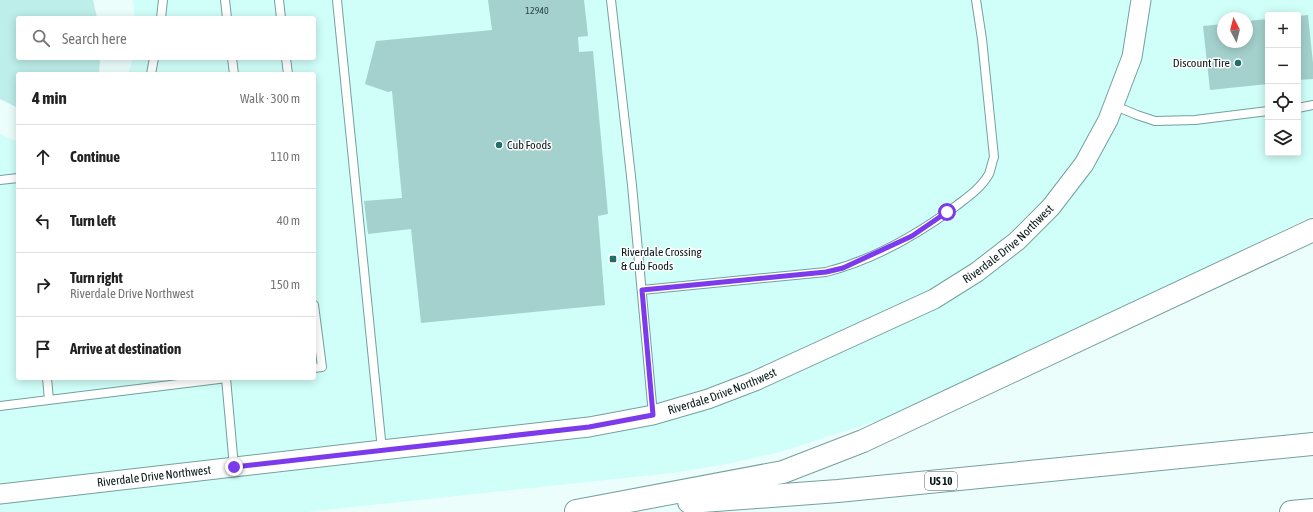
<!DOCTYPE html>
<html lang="en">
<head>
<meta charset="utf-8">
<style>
	:root { --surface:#fff; --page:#f2f2f2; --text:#222; --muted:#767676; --line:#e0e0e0 }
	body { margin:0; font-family:"Asap Condensed",sans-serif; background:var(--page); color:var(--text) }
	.controls { position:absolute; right:12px; top:12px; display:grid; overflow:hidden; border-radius:4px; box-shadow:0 2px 10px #0003 }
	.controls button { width:36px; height:36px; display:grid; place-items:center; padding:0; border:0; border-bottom:1px solid var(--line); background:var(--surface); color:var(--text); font:20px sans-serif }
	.compass { position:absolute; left:1217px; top:12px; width:36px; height:36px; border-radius:50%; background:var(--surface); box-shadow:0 2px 10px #0003; rotate:353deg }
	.stop { position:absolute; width:12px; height:12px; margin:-9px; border:3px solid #7c3aed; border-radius:50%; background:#fff }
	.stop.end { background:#7c3aed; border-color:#fff; box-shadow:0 1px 4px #0008 }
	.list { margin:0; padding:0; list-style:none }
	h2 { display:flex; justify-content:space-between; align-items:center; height:52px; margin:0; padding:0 16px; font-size:17px }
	h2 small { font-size:13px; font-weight:400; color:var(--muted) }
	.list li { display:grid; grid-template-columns:26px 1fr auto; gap:12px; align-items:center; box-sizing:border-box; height:64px; padding:0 16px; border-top:1px solid var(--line) }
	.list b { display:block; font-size:15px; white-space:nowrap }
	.list p { margin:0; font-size:13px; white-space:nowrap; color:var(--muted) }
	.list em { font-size:13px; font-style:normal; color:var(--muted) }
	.icon { flex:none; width:22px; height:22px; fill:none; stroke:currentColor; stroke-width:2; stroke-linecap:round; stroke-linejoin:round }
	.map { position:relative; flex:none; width:1313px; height:512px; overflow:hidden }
	.search { position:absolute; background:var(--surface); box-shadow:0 2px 10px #0003; left:16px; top:16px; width:300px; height:44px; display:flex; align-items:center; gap:10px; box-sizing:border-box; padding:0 14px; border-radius:4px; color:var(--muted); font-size:15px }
	.panel { position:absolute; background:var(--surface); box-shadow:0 2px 10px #0003; left:16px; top:72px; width:300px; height:308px; border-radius:4px }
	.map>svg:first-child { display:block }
</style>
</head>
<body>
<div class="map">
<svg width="1313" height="512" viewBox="0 0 1313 512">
	<rect width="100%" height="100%" fill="#ecfefc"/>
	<path fill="#d0fef9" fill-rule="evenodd" d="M133 0H1313V216L895 415 777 453 727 464 672 473 306 512H0V134L18 142V378H314V74H128L133 58H314V18H135ZM1268 15H1298V153H1268ZM1223 18H1247V42H1223Z"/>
	<path fill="#bdeeea" d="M0 0H93L97 18H18V58H100L99 74H18V108L0 99Z"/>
	<path fill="#a4d1cd" d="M488 0H584L588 36 578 37 579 52 593 51 608 214 598 216 605 305 421 323 411 229 368 234 364 201 402 198 392 91 388 92 365 84 376 41 492 30Z
		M1308 15 1313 63V79L1298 80V16Z
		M1268 19V84L1210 90 1203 26 1223 24V42H1247V21Z"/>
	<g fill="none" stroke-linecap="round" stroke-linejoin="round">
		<g stroke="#74a09d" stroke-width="10">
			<path id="service" d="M225 0 227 18
				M279 0 281 18
				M337 0 382 450
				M611 0 632 185 653 415
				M161 18 163 0
				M232 58 234 74
				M286 58 288 74
				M151 74 154 58
				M1113 105 1137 115 1155 121 1195 120 1268 111
				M1298 108 1313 105
				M0 180 18 178
				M642 290 826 272C873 260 917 235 956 206 968 197 981 188 989 174 991 169 992 162 994 157L982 39 976 0
				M314 305 322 367 314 368
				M47 378 49 400
				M226 378 234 467
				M0 406 227 378"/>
		</g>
		<g stroke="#74a09d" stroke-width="21">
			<g id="tertiary">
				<path id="s1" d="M0 494 382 450 589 427 653 415 708 399 755 381 934 299 977 272 1017 241 1051 207 1084 164 1108 120 1132 57 1141 0"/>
			</g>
		</g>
		<g stroke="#74a09d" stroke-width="24">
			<path id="motorway" d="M689 502 838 491 1313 444
				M576 511 783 472 863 441 1313 230
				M1291 512 1313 510"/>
		</g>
		<use href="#service" stroke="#fff" stroke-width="8"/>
		<use href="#tertiary" stroke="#fff" stroke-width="19"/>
		<use href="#motorway" stroke="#fff" stroke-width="22"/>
	</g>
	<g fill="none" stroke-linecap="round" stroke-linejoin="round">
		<path stroke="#7c3aed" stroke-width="5" d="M234 467 589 427 653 415 642 290 826 272 843 268 912 236 947 212"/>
	</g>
	<g fill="#226d69" stroke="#fff" stroke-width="1.5">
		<circle cx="1238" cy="63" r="4"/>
		<circle cx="499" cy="145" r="4"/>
		<rect x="609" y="255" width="8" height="8" rx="2"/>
	</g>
	<g text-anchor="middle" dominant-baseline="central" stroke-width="3" stroke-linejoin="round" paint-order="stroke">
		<g font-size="10" fill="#2e4644">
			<text x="537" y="10">12940</text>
		</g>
		<rect fill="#fff" stroke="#515d5d" stroke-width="1" x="925" y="472" width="32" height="18" rx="3"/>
		<g font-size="11" font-weight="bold" fill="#071817">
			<text x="941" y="481">US 10</text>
		</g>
		<g font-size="12" fill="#071817" stroke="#fff" text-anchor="start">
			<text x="1230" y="63" text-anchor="end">Discount Tire</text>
			<text x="507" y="145">Cub Foods</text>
			<text x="621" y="252">Riverdale Crossing<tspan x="621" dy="14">&amp; Cub Foods</tspan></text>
		</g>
		<g font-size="12" fill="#071817" stroke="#fff">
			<text stroke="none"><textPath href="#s1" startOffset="1055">Riverdale Drive Northwest</textPath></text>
			<text stroke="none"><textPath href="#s1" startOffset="731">Riverdale Drive Northwest</textPath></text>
			<text stroke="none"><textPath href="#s1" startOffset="155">Riverdale Drive Northwest</textPath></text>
		</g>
	</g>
</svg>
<div class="controls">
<button>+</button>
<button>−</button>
<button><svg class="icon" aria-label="locate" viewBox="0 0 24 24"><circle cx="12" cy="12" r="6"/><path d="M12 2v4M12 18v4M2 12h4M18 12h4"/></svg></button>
<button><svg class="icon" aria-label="layers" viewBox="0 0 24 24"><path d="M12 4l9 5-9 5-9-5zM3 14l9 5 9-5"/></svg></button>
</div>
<svg class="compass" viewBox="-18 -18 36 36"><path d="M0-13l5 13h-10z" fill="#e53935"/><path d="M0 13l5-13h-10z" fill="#767676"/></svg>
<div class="stop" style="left:947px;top:212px"></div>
<div class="stop end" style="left:234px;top:467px"></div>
<div class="search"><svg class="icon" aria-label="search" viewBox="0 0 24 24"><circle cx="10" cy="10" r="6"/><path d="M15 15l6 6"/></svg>Search here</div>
<section class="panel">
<h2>4 min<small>Walk · 300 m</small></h2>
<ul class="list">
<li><svg class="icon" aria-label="ahead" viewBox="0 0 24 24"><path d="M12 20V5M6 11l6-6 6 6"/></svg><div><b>Continue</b></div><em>110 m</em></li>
<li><svg class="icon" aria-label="left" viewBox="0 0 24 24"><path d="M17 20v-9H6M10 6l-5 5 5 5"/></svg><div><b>Turn left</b></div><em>40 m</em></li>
<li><svg class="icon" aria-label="right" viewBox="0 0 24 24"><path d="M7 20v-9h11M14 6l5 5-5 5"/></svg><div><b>Turn right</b><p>Riverdale Drive Northwest</p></div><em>150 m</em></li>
<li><svg class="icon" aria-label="arrive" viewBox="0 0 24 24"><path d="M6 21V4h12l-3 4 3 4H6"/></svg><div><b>Arrive at destination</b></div></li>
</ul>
</section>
</div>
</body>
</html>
